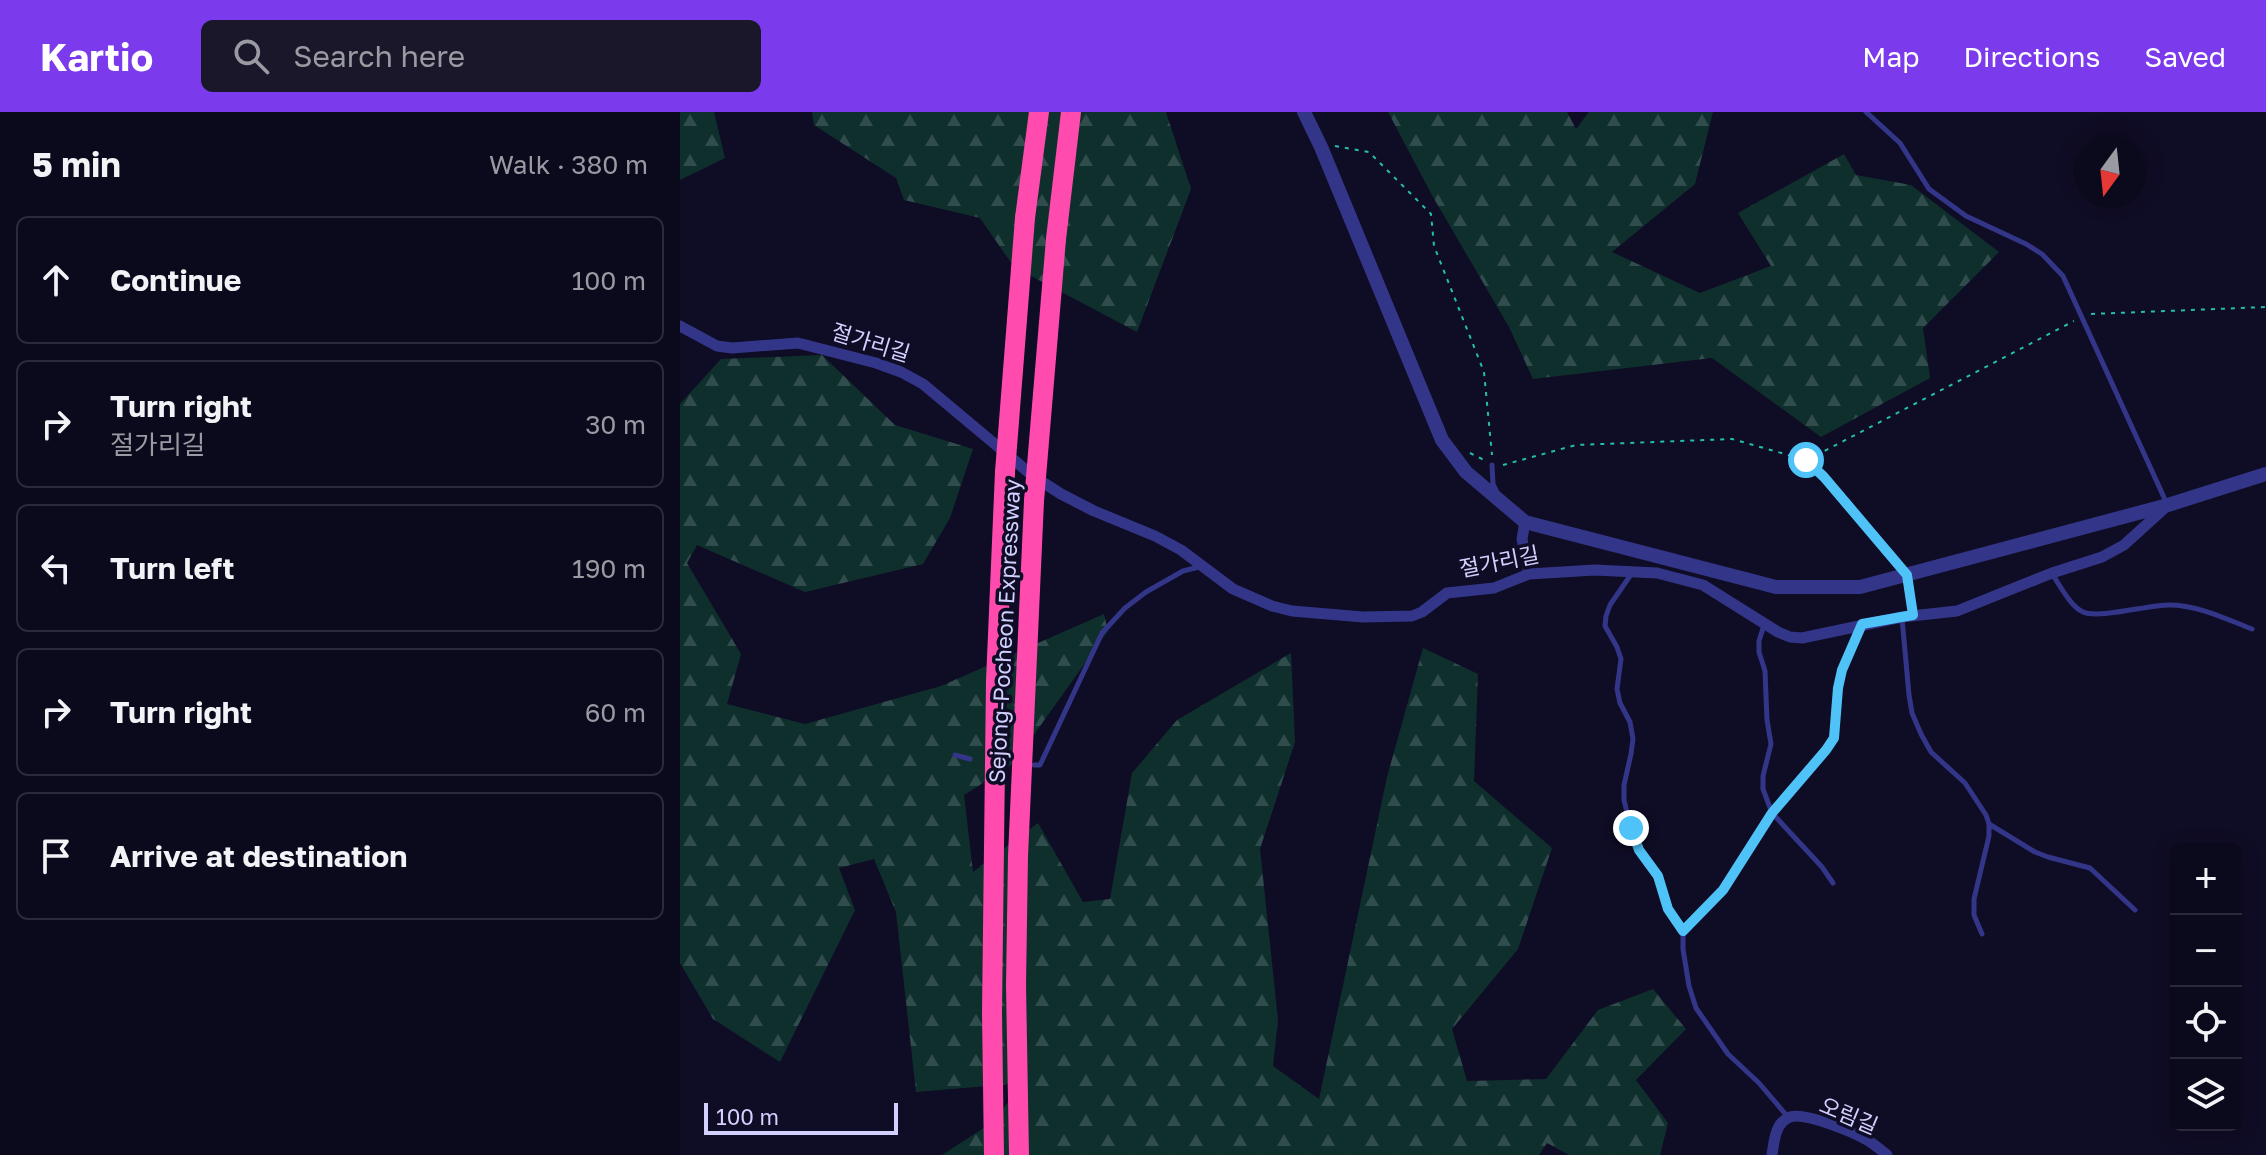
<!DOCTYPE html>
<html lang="en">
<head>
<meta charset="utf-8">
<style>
	:root { --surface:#0b091c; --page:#191729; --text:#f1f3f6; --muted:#9a9aa3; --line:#2b2a3b; --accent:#7c3aed }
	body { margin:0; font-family:"Golos Text","Noto Sans KR",sans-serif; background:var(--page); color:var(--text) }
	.controls { position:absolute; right:24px; bottom:24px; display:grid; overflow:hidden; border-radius:12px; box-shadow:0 4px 20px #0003 }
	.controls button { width:72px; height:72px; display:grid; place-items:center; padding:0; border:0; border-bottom:2px solid var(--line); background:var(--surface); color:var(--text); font:40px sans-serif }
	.compass { position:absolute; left:1394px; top:24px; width:72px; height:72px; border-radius:50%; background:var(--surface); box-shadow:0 4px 20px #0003; rotate:195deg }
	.scale { position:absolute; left:24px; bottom:20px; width:194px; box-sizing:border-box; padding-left:8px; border:4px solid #d2d0ff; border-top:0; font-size:22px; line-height:28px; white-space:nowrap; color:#d2d0ff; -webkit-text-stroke:6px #0f0c25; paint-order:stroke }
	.stop { position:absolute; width:24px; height:24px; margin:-18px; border:6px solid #4fc3f7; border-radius:50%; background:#fff }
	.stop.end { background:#4fc3f7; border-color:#fff; box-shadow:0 2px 8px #0008 }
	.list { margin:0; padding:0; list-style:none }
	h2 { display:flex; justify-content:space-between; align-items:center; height:104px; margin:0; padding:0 32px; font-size:34px }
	h2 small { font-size:26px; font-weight:400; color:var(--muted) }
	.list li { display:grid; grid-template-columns:52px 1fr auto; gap:24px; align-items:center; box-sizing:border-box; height:128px; margin:0 16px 16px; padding:0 16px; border:2px solid var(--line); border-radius:12px }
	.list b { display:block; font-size:30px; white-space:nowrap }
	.list p { margin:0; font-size:26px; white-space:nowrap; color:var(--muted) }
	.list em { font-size:26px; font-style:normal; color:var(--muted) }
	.icon { flex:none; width:44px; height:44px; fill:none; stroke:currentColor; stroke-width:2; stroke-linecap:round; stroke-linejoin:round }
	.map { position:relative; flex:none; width:1586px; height:1043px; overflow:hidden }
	header { display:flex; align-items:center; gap:48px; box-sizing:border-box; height:112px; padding:0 40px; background:var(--accent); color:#fff }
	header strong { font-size:38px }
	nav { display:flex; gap:44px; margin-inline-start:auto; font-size:28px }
	.search { width:560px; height:72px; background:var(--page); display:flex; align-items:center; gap:20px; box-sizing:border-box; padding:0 28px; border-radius:12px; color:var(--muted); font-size:30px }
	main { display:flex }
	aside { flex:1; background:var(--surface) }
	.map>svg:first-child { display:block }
</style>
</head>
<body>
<header>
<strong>Kartio</strong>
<div class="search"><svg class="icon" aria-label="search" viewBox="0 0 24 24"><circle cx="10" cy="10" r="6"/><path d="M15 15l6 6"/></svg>Search here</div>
<nav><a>Map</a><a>Directions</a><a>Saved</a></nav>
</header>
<main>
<aside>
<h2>5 min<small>Walk · 380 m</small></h2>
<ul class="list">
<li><svg class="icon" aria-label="ahead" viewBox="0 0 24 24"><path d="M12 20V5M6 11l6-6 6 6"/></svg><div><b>Continue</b></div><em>100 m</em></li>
<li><svg class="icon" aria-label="right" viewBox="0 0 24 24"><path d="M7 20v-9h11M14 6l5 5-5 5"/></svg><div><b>Turn right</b><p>절가리길</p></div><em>30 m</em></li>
<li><svg class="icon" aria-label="left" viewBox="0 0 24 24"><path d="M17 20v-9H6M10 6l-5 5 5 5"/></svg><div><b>Turn left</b></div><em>190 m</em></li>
<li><svg class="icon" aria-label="right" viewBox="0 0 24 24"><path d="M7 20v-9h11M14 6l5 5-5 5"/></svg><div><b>Turn right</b></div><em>60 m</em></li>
<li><svg class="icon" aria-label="arrive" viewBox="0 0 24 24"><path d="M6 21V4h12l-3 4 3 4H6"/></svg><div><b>Arrive at destination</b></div></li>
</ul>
</aside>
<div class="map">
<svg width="1586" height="1043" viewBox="0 0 1586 1043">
	<defs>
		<pattern id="forest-firs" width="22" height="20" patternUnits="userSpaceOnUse" patternTransform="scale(2)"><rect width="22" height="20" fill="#0f2f2c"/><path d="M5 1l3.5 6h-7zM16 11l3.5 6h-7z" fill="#314c4c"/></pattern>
	</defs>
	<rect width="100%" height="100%" fill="#0f0c25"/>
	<path fill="url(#forest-firs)" d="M0 0H34L45 46 0 68Z
		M132 0H486L511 77 457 220 334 155 300 106 224 88 216 66 134 13Z
		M708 0H887L896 17 909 0H1033L1015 72 932 140 1020 181 1091 154 1058 101 1164 42 1176 63 1231 73 1319 140 1243 216 1250 266 1141 325 1032 246 853 267 829 215 753 85Z
		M142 243 215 313 293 337 270 406 243 452 125 480 17 433 7 451 61 542 47 592 125 612 261 574 424 502 428 519 333 652 284 683 293 760 358 711 403 790 430 787 452 661 497 608 611 541 615 630 580 737 598 908 593 954 639 987 707 665 743 536 798 562 794 669 872 736 838 837 772 917 787 969 866 967 918 898 973 877 1006 917 956 968 988 1011 980 1043H889L867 1031 859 1043H262L313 1010 343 971 236 980 216 800 194 747 159 756 175 798 100 950 33 907 0 851V292L41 247Z"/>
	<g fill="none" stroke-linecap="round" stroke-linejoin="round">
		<path stroke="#24bfac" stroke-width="2" stroke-dasharray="4 6" stroke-linecap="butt" d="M655 34 689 40 751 102 754 134 804 260 812 343
			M1411 202 1586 195
			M790 341 806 349
			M1127 348 1394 209
			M823 353 896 333 1052 327 1126 348 1144 365 1216 451
			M1229 477 1231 490"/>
		<path stroke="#333688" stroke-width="5" d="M1186 0 1220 31 1249 77 1286 104 1346 132 1362 142 1383 164 1487 392
			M812 353 813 372 817 380
			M952 461 930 493 926 504 925 514 937 535 941 547 937 577 940 591 950 610 953 627 951 642 944 673V688L951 716 959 738 978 764 988 797 1003 819V837L1009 874 1016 896 1048 942 1079 971 1108 1005
			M1372 462C1380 473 1390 494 1403 500 1419 507 1468 493 1489 493 1518 493 1546 507 1572 517
			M1222 506 1229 583 1232 601 1241 622 1251 640 1285 671 1306 703 1309 712V724L1294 787V803L1302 822
			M1084 513 1079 529V540L1085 559 1087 608 1091 632 1083 664V677L1092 701 1142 755 1153 771
			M275 643 290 647
			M354 653H360L422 521 445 496 466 480 503 459 519 455
			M1309 712 1355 740 1368 745 1410 756 1455 798
			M1003 819 1043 778 1092 701 1146 638C1158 618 1154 597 1158 575 1161 553 1173 533 1181 513"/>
		<path stroke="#333688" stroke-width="11" d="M0 214 37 234 52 236 118 231 196 251 221 260 243 272 353 364 381 382 414 399 475 424 501 438 553 477 592 494 612 499 683 505 732 504 742 500 767 481 814 476 849 462 915 458 977 461 1023 473 1098 520 1110 525 1122 526 1222 505 1277 499 1372 461 1422 445 1444 433 1487 394
			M845 410 842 427 849 462
			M1092 1043C1094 1030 1095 1010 1110 1005 1125 1000 1173 1020 1187 1028 1194 1032 1201 1038 1207 1043"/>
		<path stroke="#333688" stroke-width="14" d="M624 0 641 35 762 328 786 360 845 410 1096 475H1180L1488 393 1586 362"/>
		<path stroke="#ff4bad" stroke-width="20" d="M345 106 359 0
			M376 127 391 0
			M314 1043 312 901 316 569 325 360
			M339 1043 336 873 338 744 354 389"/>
		<path stroke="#ff4bad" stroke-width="20" d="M325 360 345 106
			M354 389 376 127"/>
	</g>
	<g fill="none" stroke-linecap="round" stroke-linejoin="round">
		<path stroke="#4fc3f7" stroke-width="10" d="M951 716 959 738 978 764 988 797 1003 819 1043 778 1092 701 1146 638 1154 626 1158 576 1162 558 1182 512 1233 503 1227 463 1144 365 1126 348"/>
	</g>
	<g text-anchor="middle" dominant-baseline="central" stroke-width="7" stroke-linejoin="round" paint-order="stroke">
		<g font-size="22" fill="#d2d0ff" stroke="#0f0c25">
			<text transform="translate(191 230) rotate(17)">절가리길</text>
			<text transform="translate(819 449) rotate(-11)">절가리길</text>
			<text transform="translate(324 519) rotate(-87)">Sejong-Pocheon Expressway</text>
			<text transform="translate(1169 1003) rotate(23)">오림길</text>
		</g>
	</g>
</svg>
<div class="controls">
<button>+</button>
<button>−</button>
<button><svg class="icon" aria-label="locate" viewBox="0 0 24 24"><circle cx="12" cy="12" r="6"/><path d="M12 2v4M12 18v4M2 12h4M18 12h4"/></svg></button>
<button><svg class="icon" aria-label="layers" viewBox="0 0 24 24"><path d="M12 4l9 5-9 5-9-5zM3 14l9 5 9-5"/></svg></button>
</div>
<svg class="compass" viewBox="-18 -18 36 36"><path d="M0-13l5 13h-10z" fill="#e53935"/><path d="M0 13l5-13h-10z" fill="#9a9aa3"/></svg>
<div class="scale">100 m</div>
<div class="stop" style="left:1126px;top:348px"></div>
<div class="stop end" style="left:951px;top:716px"></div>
</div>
</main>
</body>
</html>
